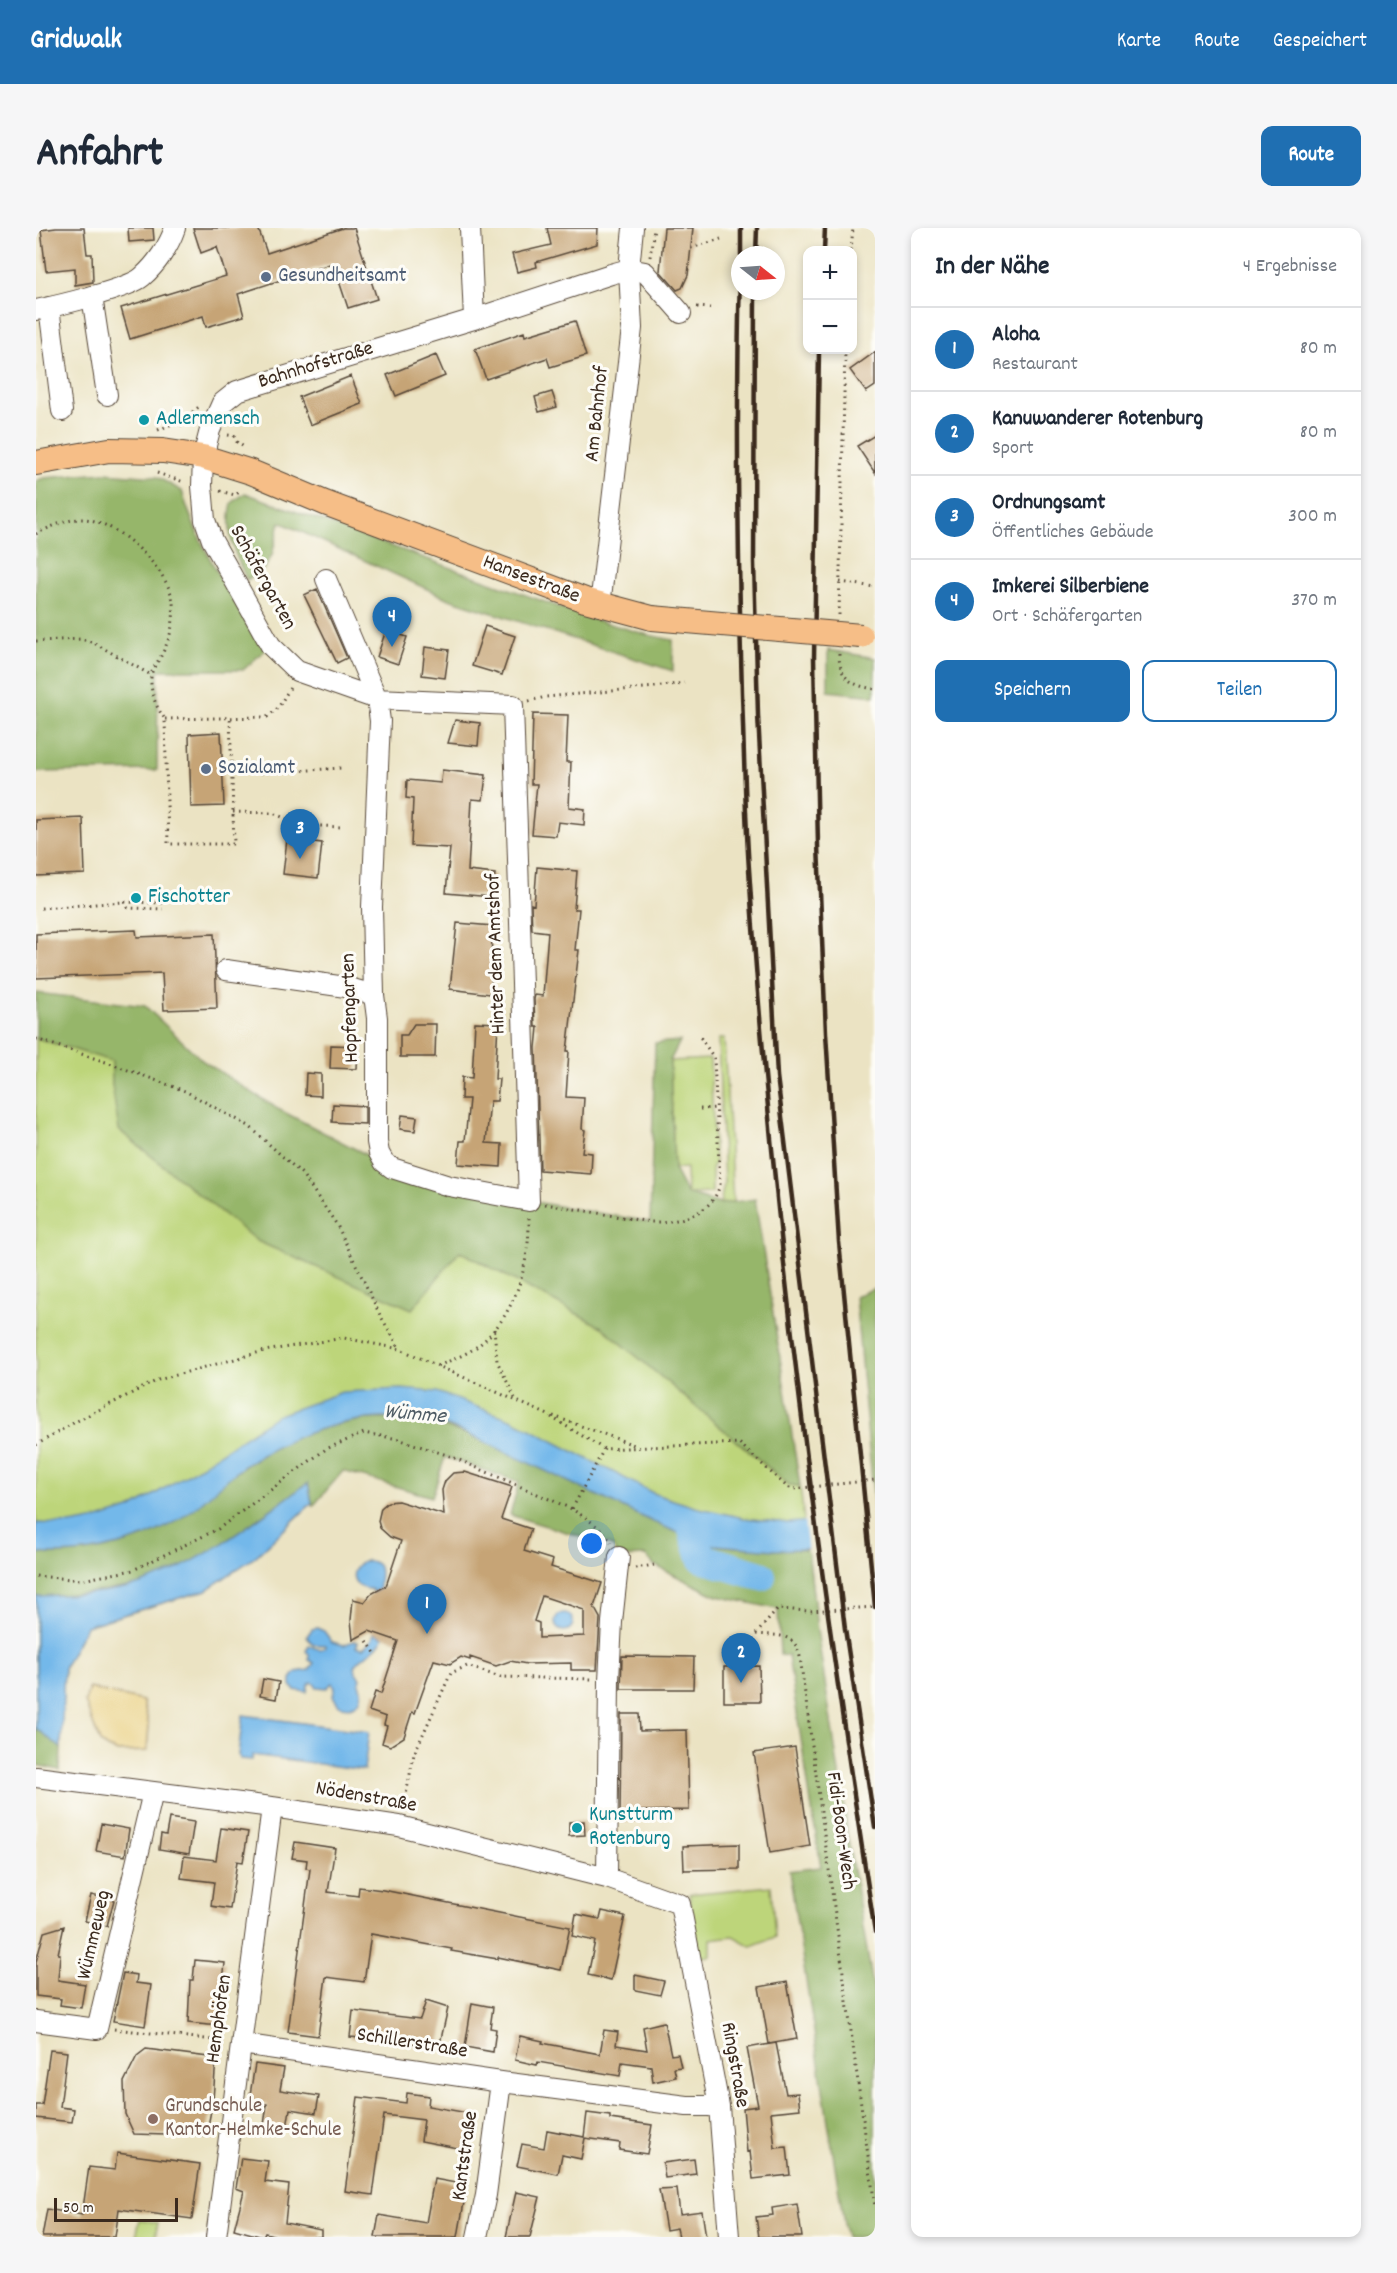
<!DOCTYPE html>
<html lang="de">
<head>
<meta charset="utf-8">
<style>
	:root { --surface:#fff; --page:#f6f6f7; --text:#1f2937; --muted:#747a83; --line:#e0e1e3; --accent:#1f6fb2 }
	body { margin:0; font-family:Dekko,sans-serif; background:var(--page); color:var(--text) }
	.controls { position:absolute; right:18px; top:18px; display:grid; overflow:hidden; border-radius:12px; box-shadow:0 3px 9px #0003 }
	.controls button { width:54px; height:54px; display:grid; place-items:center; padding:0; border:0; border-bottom:2px solid var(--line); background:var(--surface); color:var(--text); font:30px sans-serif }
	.compass { position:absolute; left:695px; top:18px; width:54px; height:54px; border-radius:50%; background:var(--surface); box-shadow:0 3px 9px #0003; rotate:107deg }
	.scale { position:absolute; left:18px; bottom:15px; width:124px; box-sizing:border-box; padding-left:6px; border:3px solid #3b2a1e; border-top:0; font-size:16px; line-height:21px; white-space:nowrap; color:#3b2a1e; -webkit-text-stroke:4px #fdfcf7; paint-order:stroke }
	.you { position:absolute; left:556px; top:1316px; width:21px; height:21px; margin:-15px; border:4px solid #fff; border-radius:50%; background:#1a73e8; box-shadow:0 0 0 9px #1a73e833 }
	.badge { display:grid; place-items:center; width:39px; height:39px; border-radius:50%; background:var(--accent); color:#fff; font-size:20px; font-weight:700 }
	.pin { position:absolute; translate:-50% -50px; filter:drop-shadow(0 2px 3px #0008) }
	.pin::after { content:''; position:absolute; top:32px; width:21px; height:18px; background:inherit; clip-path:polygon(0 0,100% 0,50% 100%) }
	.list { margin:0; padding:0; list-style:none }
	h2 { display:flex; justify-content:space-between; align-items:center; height:78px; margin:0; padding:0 24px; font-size:26px }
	h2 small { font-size:20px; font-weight:400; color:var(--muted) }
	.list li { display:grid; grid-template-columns:39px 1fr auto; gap:18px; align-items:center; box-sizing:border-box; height:84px; padding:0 24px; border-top:2px solid var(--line) }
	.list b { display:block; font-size:22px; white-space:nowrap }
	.list p { margin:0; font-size:20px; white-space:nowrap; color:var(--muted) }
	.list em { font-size:20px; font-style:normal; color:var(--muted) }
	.actions { display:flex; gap:12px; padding:18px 24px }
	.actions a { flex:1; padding:14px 0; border:2px solid var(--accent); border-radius:12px; text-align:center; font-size:21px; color:var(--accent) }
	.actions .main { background:var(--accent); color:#fff }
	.map { position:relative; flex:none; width:839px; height:2009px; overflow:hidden; border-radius:12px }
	header { display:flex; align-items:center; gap:36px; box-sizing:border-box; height:84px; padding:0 30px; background:var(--accent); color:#fff }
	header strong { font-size:28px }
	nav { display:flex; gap:33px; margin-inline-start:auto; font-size:21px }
	.intro { display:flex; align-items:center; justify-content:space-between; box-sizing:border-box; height:144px; padding:0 36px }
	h1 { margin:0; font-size:42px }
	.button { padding:15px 27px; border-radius:12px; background:var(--accent); color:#fff; font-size:21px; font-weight:700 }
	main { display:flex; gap:36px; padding:0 36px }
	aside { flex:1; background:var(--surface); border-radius:12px; box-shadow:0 3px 9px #0003 }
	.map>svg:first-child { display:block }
</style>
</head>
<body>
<header>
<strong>Gridwalk</strong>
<nav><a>Karte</a><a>Route</a><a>Gespeichert</a></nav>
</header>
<div class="intro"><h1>Anfahrt</h1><a class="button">Route</a></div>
<main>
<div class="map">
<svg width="839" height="2009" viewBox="0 0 839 2009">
	<rect width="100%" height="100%" fill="#fdfcf7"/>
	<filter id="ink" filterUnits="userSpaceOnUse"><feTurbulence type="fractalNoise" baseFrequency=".0167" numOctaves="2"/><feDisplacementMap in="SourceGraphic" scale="12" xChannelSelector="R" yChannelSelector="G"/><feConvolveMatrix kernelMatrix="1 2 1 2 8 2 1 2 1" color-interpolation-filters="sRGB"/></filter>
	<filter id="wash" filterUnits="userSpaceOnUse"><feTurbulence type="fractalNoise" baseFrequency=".008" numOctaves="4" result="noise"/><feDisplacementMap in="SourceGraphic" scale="24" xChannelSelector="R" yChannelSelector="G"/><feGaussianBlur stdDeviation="1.35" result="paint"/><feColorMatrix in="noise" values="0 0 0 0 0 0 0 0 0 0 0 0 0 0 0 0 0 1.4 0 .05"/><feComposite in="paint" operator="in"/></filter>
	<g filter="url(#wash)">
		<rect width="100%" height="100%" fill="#ebe3c3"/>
		<path fill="#bdd57a" stroke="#7c804c" stroke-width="1.5" d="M0 810 76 833V857L423 1023 566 1099 753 1257 764 1258 779 1383 681 1368 618 1337 610 1328 583 1329 574 1314 486 1252 407 1227 306 1240 276 1275 219 1329 170 1362 50 1398 28 1440 23 1538 0 1533Z
			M682 811H688L697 974 684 976 688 956Z
			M674 831 679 935 676 939V965L651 966 650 940 638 941 634 833Z
			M735 1658 739 1709 715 1718 697 1708 675 1711V1728L664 1729 653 1666Z
			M104 1991 122 1995 119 2009H100Z"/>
		<path fill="#96b66a" stroke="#687044" stroke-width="1.5" d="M68 245 121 249 146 263C162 321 198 371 229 422L207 442H122L121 542 0 544V253L8 250Z
			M209 265 556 391 612 407 637 412V443L413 371 244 294 236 327 228 341 211 352C198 326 189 304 196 275Z
			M792 422 839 430V468L792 463Z
			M0 765 109 778 167 833 242 881 356 940 493 973 614 994 619 815 644 813 634 833 638 941 651 966 684 976 719 971 764 1258 753 1257 566 1099 424 1023 376 1081 221 1013 83 902 76 857V833L0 810Z
			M839 1060V1287L819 1068Z
			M331 1191C373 1190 399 1194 438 1209L645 1306 679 1317 699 1319 772 1322 781 1402 810 1591 811 1606 839 1769V2009H810L753 1643 785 1639 752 1428 744 1427 742 1381 681 1368 618 1337 610 1328 583 1329 576 1318 474 1287 483 1254 409 1229 396 1269 307 1243 277 1278 272 1255C223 1289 158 1343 101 1357 68 1365 34 1367 0 1368V1325C53 1330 118 1313 159 1279 168 1273 174 1264 183 1257 199 1244 217 1232 236 1221 264 1205 299 1196 331 1191Z
			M0 1500 25 1520 24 1542 0 1537Z"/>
		<path fill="#eeda9e" stroke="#94825e" stroke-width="1.5" d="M53 1460 107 1473 113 1498 111 1523 82 1524 71 1520 64 1514 49 1474Z"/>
		<path fill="#73b8ea" stroke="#577184" stroke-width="1.5" d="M365 1161 401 1164 477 1192 619 1266 659 1279 708 1290 752 1295 839 1287V1318L739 1322 679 1317 645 1306 615 1293 438 1209C428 1205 419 1200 408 1197 341 1177 265 1200 208 1238 190 1251 176 1266 159 1280 118 1313 53 1330 0 1325V1295L34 1296 62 1291 96 1280 165 1238 240 1188 306 1164Z
			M272 1255 276 1275 219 1329 170 1362 50 1398 28 1440 25 1520 0 1500V1368C33 1367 72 1366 104 1356 167 1336 219 1292 272 1255Z
			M327 1333C351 1332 342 1347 343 1361L337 1364 335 1361C316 1361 311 1343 327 1333Z
			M519 1394a9 9 0 1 1 18 0a9 9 0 1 1-18 0Z
			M281 1400 288 1403 296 1414 308 1417 317 1413 322 1414 320 1419 327 1420 336 1412 338 1405 348 1409C339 1425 328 1425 319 1438L320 1445 325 1450 323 1456C330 1471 320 1483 303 1477L297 1468 299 1459 296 1455 291 1460 281 1459 276 1454 272 1457 271 1464 258 1462 255 1457V1451L260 1444 273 1442 278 1435 273 1432V1426L270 1423 273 1417C279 1420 284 1423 290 1419V1417C282 1417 275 1418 271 1408L276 1401Z
			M207 1487 333 1504 328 1542 217 1527 216 1532 205 1531 202 1527Z"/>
		<path fill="#ebe3c3" d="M839 1284V1321L772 1325 768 1291Z"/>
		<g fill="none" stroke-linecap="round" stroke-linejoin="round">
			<path stroke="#73b8ea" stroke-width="30" d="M656 1299 666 1330 725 1348"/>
		</g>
		<g id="blocks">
			<path fill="#c6a476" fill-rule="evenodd" d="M20 0H48L51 26H56L57 54 39 57V40L10 43 5 2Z
				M92 0H117L118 12 93 14Z
				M157 0H222L231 25 307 0H318L341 71 312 80 297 35 202 66 208 88 170 99 167 88 94 111 85 80 190 48 181 19 165 25Z
				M511 0H562L561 16 500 34 501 39 481 44 476 26 515 17Z
				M628 0H657L652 47 646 60 641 62 624 43Z
				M539 93 550 128 514 139 511 130 450 151 439 121 488 104 489 108Z
				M839 124V158L830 164 814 142Z
				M400 127 409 148 360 168 351 147Z
				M315 148 326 176 274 197 263 169Z
				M516 164 521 179 503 184 499 169Z
				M839 207V245L821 218Z
				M281 361 311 430 301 435 268 367Z
				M449 398 479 408 466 447 436 438Z
				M350 402 371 409 362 436 341 429Z
				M389 419 413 422 409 450 386 447Z
				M497 486 532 487 530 534H535L533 579 549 581 548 597 522 594 520 608 496 606 501 556H495Z
				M419 492 444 495 442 518 412 515Z
				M185 504 188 578 155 579 153 506Z
				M406 542 450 547 447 572 436 571 432 643 459 646 456 669 410 665 414 620 375 618 377 571 370 570 371 552 405 555Z
				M47 590 49 646 0 648V592Z
				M251 611 286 615 282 650 247 646Z
				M501 639 541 643 538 681H543L539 722H543L531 823H533L530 869 548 870 546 901 549 902 546 924 556 925 555 946 504 942 500 820 502 799H499L498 771 499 767 507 768 512 704 496 702 495 676 498 677Z
				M421 695 457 698 454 741H457L454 766 414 761Z
				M100 702 101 709 178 706 181 780 128 782 126 745 0 750V706Z
				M439 794 462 795 459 851H463L461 873H454L450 915 466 916 465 939 422 936 424 913H429L433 871H425L426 849 436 850Z
				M378 796H400L399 829H364V807H371Z
				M295 817 322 818 321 841 294 840Z
				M270 845 285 846V868L269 867Z
				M297 876 329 878V896L296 894Z
				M366 887 381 889 379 903 364 901Z
				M429 1244 476 1259 465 1291 495 1301 488 1323 517 1332 515 1339 566 1355 558 1379 564 1390 561 1442H535V1435L491 1436 474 1433 460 1438 434 1429V1432L425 1429 414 1436 398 1432 379 1485 376 1484 368 1509 354 1518 346 1515 351 1498 348 1497 350 1489 333 1483 339 1464 345 1466 362 1413 333 1403 317 1412 315 1392 317 1371 329 1374 335 1366 350 1358 365 1313 354 1309 344 1300 342 1293 345 1280 352 1274 362 1273 408 1287 406 1262 409 1253 417 1245ZM506 1368 548 1382V1408L503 1410V1395L498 1393Z
				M586 1428 658 1429 657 1461H585Z
				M723 1438 724 1474H688V1439Z
				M227 1451 243 1454 240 1471 224 1468Z
				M585 1486H603L604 1503 651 1502 653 1582 606 1583V1594H584Z
				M759 1519 774 1618 734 1625 718 1525Z
				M133 1590 158 1594 153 1626 123 1621 125 1606 130 1607Z
				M548 1593 549 1607 533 1608V1594Z
				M65 1596 93 1601 89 1628 60 1623Z
				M185 1600 212 1604 207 1634 201 1633 194 1681 175 1678 178 1654 145 1650 148 1628 180 1632Z
				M259 1614 299 1620 292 1664 322 1668 323 1659 347 1662 534 1699 525 1742 462 1729V1731L415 1723 416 1721 335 1706 328 1754 290 1749 282 1808 252 1804 274 1641 270 1640 271 1632 256 1630Z
				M703 1616V1641L648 1642 647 1618Z
				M55 1667 78 1672 71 1698 49 1693Z
				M566 1683 589 1688 575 1752 552 1747 559 1713 536 1708 540 1686 564 1691Z
				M28 1698 22 1726H24L22 1752 49 1756 45 1780 24 1777 25 1771 0 1768V1734L8 1704Z
				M159 1732 189 1735 187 1754 189 1755 183 1798 152 1795 154 1752H157Z
				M87 1745 101 1747 100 1755 115 1757 109 1798 77 1793Z
				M599 1747 628 1753 624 1767 599 1762Z
				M751 1754 761 1811 733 1816 723 1759Z
				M390 1773 412 1780 403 1820 346 1810V1812L314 1809 317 1783 384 1791Z
				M436 1775 457 1779 454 1800 460 1801 457 1824 429 1819Z
				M628 1794 635 1827 642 1826 645 1839 638 1840 640 1849 617 1854 615 1838 586 1834 584 1848 502 1834 501 1837 479 1832 484 1808 507 1813 506 1815 564 1826 568 1802 582 1804 580 1817 611 1822 607 1799Z
				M740 1815 750 1866 762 1865 764 1881 735 1884 739 1920 751 1919 754 1947 717 1951 714 1923 711 1924 707 1880 722 1878 711 1820Z
				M110 1821 180 1830 177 1872 170 1909 132 1903 130 1907 98 1906 89 1886 88 1854 101 1828Z
				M14 1822 31 1824 24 1879 38 1881 36 1894 0 1890V1877H6Z
				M219 1836 248 1840 244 1862 283 1868 280 1885 254 1881 251 1900 228 1897 231 1876 213 1873Z
				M371 1865 393 1868 392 1878 438 1886 432 1922 385 1913 388 1892 348 1887 337 1967 309 1963 322 1869 370 1875Z
				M551 1885 574 1888V1891L616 1897 611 1926 583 1922 584 1915 549 1910 545 1931 526 1927 522 1946 481 1938 486 1916 508 1920 511 1902 548 1909Z
				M81 1925 164 1936 156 1991 83 1981 79 2009H6L11 1981 46 1987 53 1939 79 1942Z
				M205 1930 232 1933 229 1954 253 1957 249 1995 285 2002V2009H244L229 2005 227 2009 198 2001 208 1963 200 1960Z
				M658 1931 660 1946 629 1950 627 1935Z
				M398 1951 431 1957 422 2009H339L343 1987 390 1995Z
				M641 1961 644 1986 666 1983 670 2009H643L641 2000 630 2002 623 1962Z
				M480 1964 504 1969 494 2009H470Z
				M761 1976 766 2009H723L720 1989 737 1987 736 1980Z"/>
		</g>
	</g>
	<g filter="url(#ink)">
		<use href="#blocks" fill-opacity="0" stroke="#554637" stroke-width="1.5"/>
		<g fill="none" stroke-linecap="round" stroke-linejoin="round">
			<g stroke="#554637" stroke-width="22">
				<path id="minor" d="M434 0 438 91
					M56 68 71 167
					M13 79 26 183
					M0 82C20 78 92 61 106 49 120 37 133 18 139 0
					M290 351 341 471 344 493 336 679 338 767 341 790V914L343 925 348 934 356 940 413 958 493 973 477 477 341 471 261 443 235 418 176 312 169 292 166 258 167 229 174 202 186 175 201 163 438 91 575 46 593 41 609 44 645 85
					M564 378 596 100 593 41 597 0
					M190 742 310 759 338 767
					M0 1549 236 1579 363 1598 571 1650 644 1676 683 1878 693 2009
					M571 1650 573 1452 576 1394 583 1329
					M0 1793 61 1801 117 1564
					M205 1816 465 1854 651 1878H683
					M180 2009 236 1579
					M441 2009 450 1967 465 1854"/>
			</g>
			<g stroke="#554637" stroke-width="26">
				<path id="major" d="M0 235 73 222 127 223 167 229 215 244 289 275 549 372 616 390"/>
			</g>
			<path stroke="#554637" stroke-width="3" stroke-dasharray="1.5 4.5" stroke-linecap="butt" d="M655 20 685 11
				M815 22 817 0
				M614 29 618 0
				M661 79 674 80
				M142 195 164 178
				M122 202 136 196 156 198
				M192 207 198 208 201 214 209 220
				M121 245 148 254
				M184 263 199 267 205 263
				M0 306C14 299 33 290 48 291 81 293 134 342 137 375 139 394 134 411 125 428 122 434 115 442 115 449 114 465 120 479 129 491L132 616H198L194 489
				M804 354 839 359
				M803 387 809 122
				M0 413 45 411 58 415 115 447
				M803 426C803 451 817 458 839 461
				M493 473 510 469 619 459 648 455
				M129 491 231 489 242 480 255 458
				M195 547 306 540
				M197 584 237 585 264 597 305 599
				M88 674 92 680 127 681
				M5 680 87 674 127 675
				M0 811 73 835 149 863 213 898 266 946 301 997 344 1087 364 1121
				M664 881 681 880
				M509 976 614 994C641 995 677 987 684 956L678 830 664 809
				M458 1101 461 1133 479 1170
				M402 1138C413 1133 426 1128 436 1122 478 1094 494 1038 493 990
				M517 1188 601 1218
				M0 1217 39 1194 122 1152 228 1123 308 1110 364 1121 510 1186 568 1221 703 1215 751 1259 757 1261 839 1252
				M568 1221 536 1281C549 1290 568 1300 575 1315
				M599 1340 618 1337
				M0 1348 46 1352 97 1342 182 1301 290 1221 328 1205 362 1211 414 1228 536 1281
				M720 1406C742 1408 759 1404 764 1429L839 1979
				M720 1406 742 1381 773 1383 839 1379
				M331 1413 339 1425
				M367 1582 378 1526 415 1445 431 1438 464 1449 556 1451
				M78 1801 188 1813"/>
			<use href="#minor" stroke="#fff" stroke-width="20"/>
			<use href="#major" stroke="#f6be87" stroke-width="24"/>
			<path stroke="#3b2a1e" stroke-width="4.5" d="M788 22 789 0
				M705 27V0
				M720 27 721 0
				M704 46C700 186 702 325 706 465 708 523 709 582 713 641 736 997 784 1351 839 1704
				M719 63 718 334 722 487 741 848 809 1401 839 1599
				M783 122 778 430 782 617 790 805 803 1014 839 1379"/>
			<g stroke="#554637" stroke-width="26" stroke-linecap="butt">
				<path id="major-bridge" d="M616 390 825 408"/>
			</g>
			<use href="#major-bridge" stroke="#f6be87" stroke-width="24"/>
		</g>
	</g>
	<g fill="#5c6f8a" stroke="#fdfcf7" stroke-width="2">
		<circle cx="230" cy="49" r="6"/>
		<circle cx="170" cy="541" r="6"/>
	</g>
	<g fill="#0f9aa8" stroke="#fdfcf7" stroke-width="2">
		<circle cx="108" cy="192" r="6"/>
		<circle cx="100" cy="670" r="6"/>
		<circle cx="541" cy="1600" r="6"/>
	</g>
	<circle fill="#8d6e63" stroke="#fdfcf7" stroke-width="2" cx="117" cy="1891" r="6"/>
	<g text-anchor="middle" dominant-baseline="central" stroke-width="6" stroke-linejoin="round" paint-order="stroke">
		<g font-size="21" fill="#4e5e75" stroke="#fdfcf7" text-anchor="start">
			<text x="242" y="49">Gesundheitsamt</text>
			<text x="182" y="541">Sozialamt</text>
		</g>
		<g font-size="21" fill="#3b2a1e" stroke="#fdfcf7">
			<text transform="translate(280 138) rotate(-17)">Bahnhofstraße</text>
			<text transform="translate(562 186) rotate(-84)">Am Bahnhof</text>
			<text transform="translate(226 350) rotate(61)">Schäfergarten</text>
			<text transform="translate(495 352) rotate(21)">Hansestraße</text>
			<text transform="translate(461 726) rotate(-92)">Hinter dem Amtshof</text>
			<text transform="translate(315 780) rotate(-92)">Hopfengarten</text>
			<text transform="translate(330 1570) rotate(10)">Nödenstraße</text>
			<text transform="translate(804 1603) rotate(82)">Fidi-Boon-Wech</text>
			<text transform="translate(59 1707) rotate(-77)">Wümmeweg</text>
			<text transform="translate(184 1791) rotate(-82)">Hemphöfen</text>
			<text transform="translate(376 1816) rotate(9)">Schillerstraße</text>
			<text transform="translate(698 1837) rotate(80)">Ringstraße</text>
			<text transform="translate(430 1928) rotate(-82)">Kantstraße</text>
		</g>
		<g font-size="21" fill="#0d838f" stroke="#fdfcf7" text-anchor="start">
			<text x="120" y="192">Adlermensch</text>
			<text x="112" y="670">Fischotter</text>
			<text x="553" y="1588">Kunstturm<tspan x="553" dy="24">Rotenburg</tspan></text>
		</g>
		<g font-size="21" fill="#785e54" stroke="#fdfcf7" text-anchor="start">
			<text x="129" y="1879">Grundschule<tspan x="129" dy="24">Kantor-Helmke-Schule</tspan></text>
		</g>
		<g font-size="22" font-style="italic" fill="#4f5c65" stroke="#fdfcf7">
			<text transform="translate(379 1187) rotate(5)">Wümme</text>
		</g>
	</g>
</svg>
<div class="controls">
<button>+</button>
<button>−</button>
</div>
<svg class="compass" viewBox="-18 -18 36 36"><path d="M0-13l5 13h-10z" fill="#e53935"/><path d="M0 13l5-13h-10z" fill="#747a83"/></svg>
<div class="scale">50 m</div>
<div class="you"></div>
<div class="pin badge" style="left:391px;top:1406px">1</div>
<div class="pin badge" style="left:705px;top:1455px">2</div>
<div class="pin badge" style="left:264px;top:631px">3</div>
<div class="pin badge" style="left:356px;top:419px">4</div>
</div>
<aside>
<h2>In der Nähe<small>4 Ergebnisse</small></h2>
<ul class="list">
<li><span class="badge">1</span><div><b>Aloha</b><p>Restaurant</p></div><em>80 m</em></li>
<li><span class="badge">2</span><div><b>Kanuwanderer Rotenburg</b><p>Sport</p></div><em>80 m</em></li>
<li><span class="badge">3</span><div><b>Ordnungsamt</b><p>Öffentliches Gebäude</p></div><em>300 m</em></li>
<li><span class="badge">4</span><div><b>Imkerei Silberbiene</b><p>Ort · Schäfergarten</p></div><em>370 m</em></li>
</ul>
<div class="actions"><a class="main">Speichern</a><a>Teilen</a></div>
</aside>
</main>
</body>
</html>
